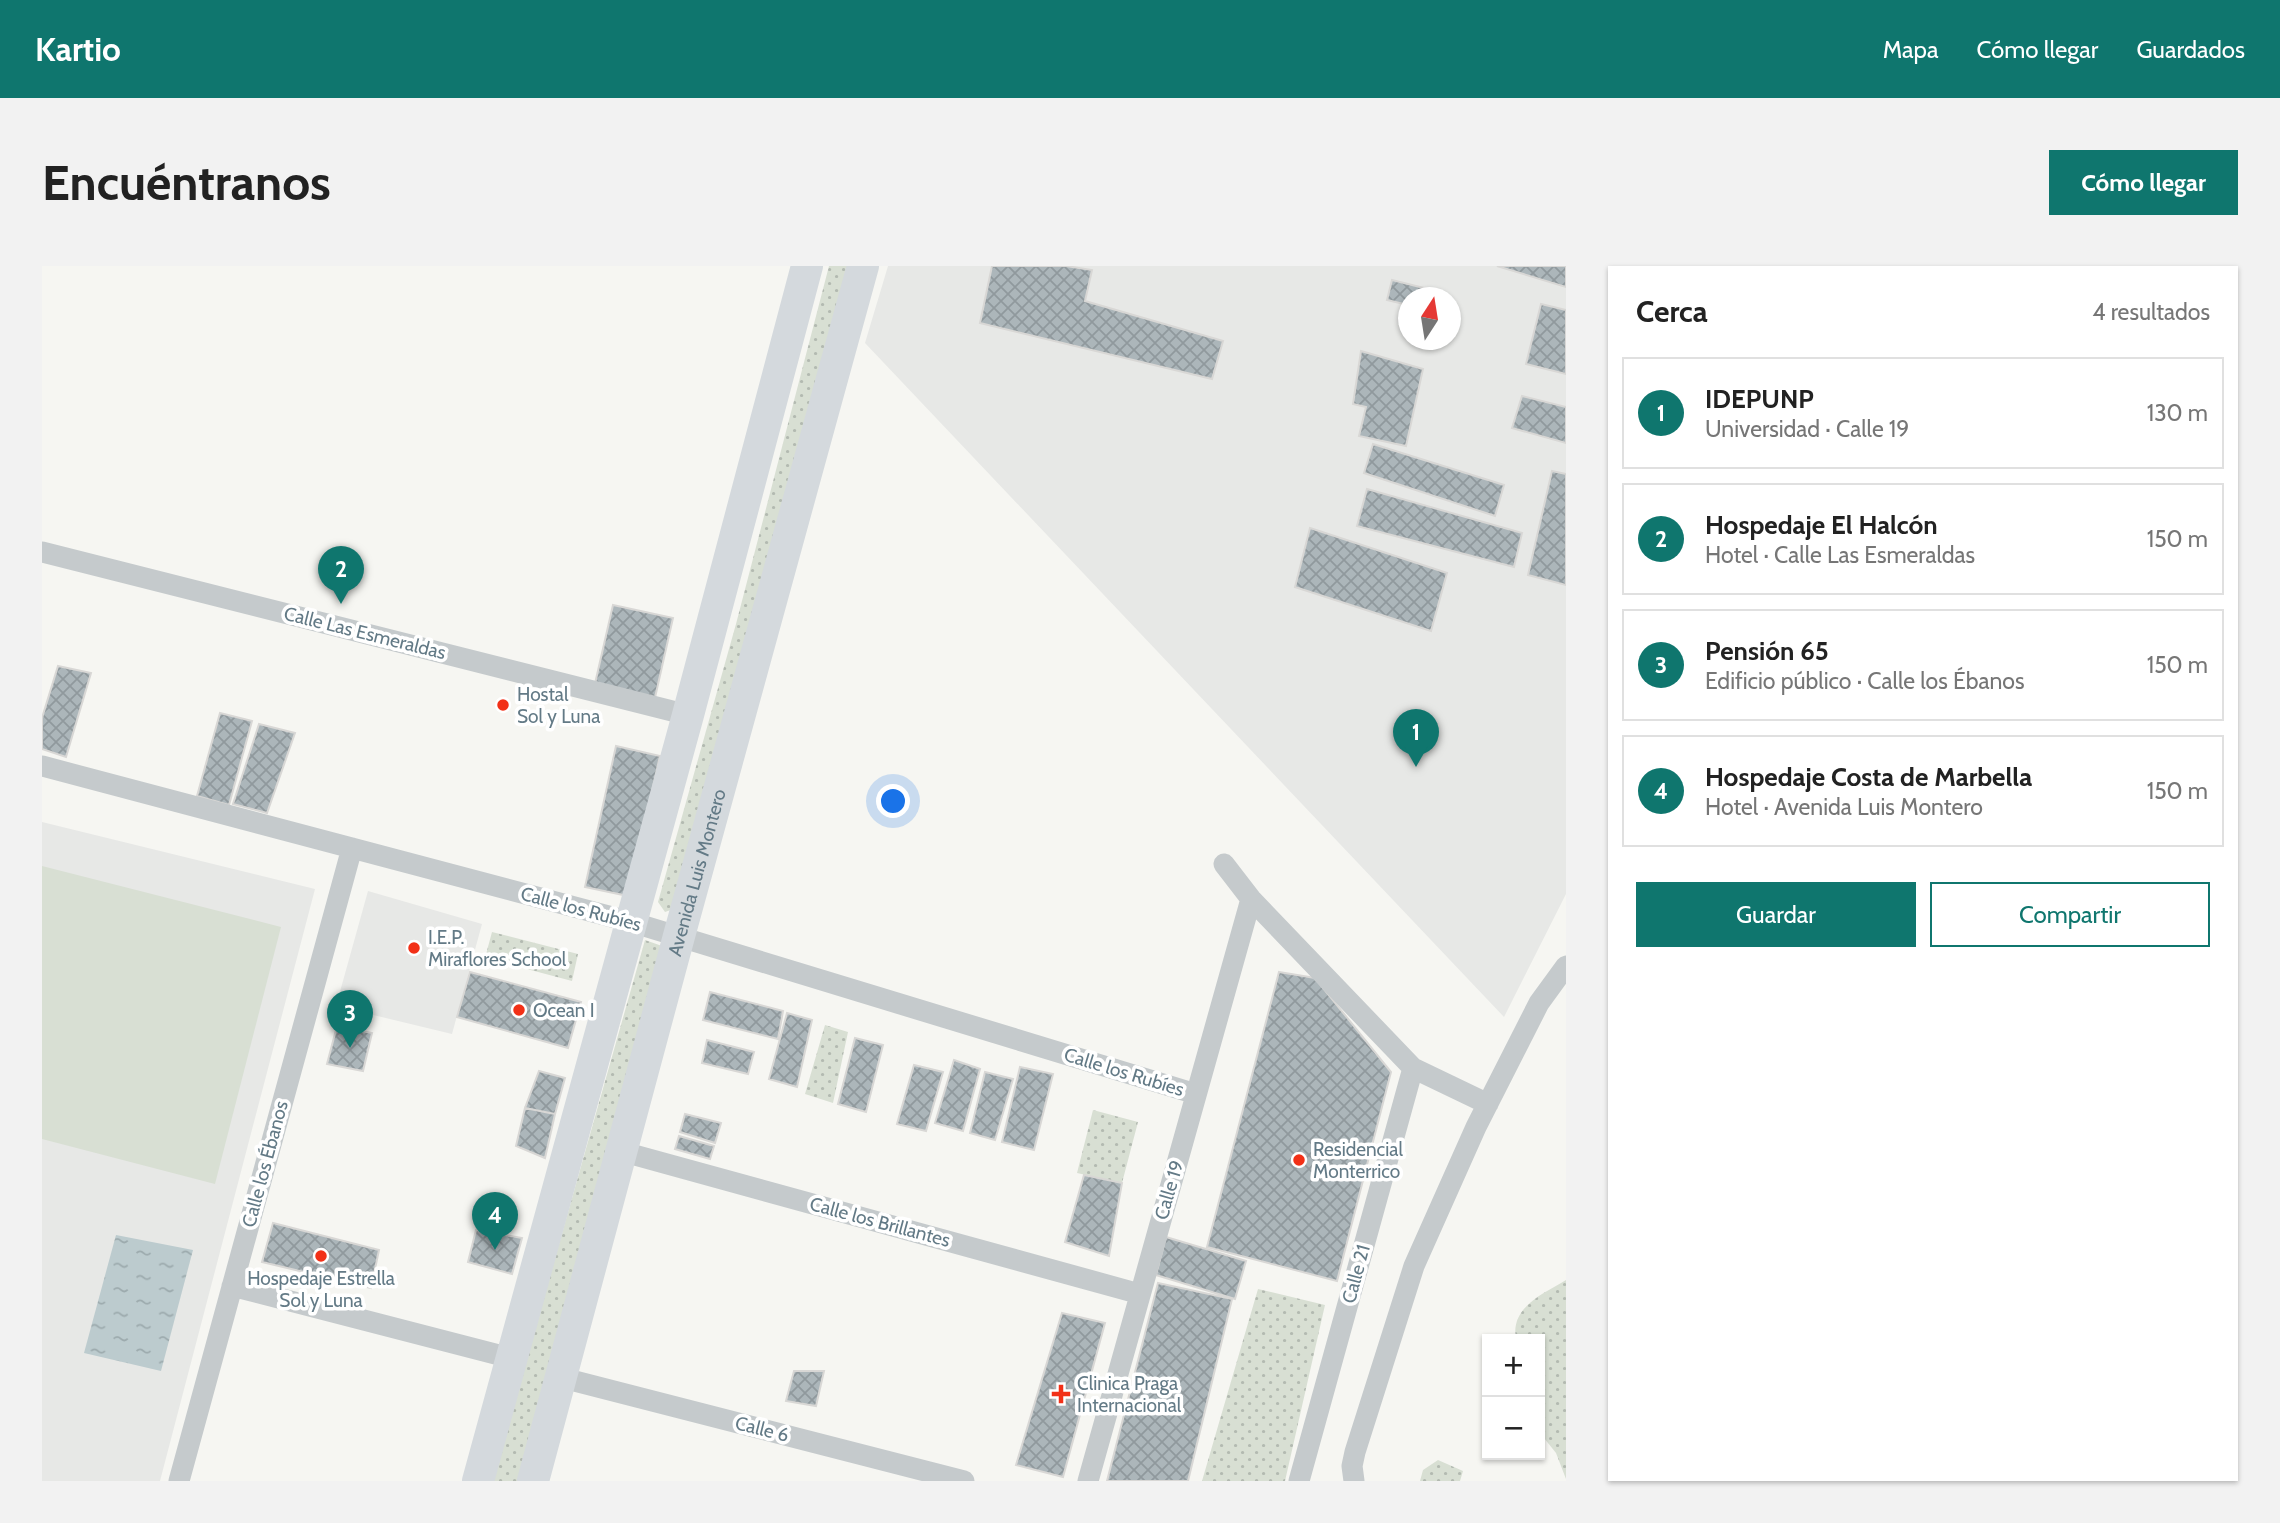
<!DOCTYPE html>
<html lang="es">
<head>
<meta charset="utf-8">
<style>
	:root { --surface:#fff; --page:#f2f2f2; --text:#222; --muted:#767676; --line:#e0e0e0; --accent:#0f766e }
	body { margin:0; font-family:Cabin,sans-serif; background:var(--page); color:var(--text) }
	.controls { position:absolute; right:21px; bottom:21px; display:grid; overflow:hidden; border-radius:0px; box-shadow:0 2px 5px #0004 }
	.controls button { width:63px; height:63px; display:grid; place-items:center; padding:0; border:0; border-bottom:2px solid var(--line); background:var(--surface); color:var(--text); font:35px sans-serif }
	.compass { position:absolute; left:1356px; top:21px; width:63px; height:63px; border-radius:50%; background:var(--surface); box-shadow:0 2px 5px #0004; rotate:12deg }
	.you { position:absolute; left:852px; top:536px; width:24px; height:24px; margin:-18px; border:5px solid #fff; border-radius:50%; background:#1a73e8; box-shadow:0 0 0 10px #1a73e833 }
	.badge { display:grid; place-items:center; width:46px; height:46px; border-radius:50%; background:var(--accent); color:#fff; font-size:23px; font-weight:700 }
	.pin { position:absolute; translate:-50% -58px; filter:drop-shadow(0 2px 4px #0008) }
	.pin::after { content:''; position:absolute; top:37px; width:24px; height:21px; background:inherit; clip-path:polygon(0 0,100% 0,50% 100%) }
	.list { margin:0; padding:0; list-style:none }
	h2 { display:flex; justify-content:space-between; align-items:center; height:91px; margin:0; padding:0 28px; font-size:30px }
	h2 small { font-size:23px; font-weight:400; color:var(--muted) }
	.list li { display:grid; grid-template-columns:46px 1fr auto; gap:21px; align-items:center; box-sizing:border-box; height:112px; margin:0 14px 14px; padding:0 14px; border:2px solid var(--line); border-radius:0px }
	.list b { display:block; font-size:26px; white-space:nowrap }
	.list p { margin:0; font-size:23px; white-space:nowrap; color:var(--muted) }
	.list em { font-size:23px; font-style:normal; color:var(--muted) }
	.actions { display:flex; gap:14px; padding:21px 28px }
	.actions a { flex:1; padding:16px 0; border:2px solid var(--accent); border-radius:0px; text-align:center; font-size:24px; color:var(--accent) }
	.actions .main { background:var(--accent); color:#fff }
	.map { position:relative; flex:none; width:1524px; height:1215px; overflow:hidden; border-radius:0px }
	header { display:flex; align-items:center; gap:42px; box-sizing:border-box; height:98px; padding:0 35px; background:var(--accent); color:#fff }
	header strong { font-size:33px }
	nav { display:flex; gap:38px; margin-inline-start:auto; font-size:24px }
	.intro { display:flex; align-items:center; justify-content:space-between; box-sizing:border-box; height:168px; padding:0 42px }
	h1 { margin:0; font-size:49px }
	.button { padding:18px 32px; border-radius:0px; background:var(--accent); color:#fff; font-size:24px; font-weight:700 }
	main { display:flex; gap:42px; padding:0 42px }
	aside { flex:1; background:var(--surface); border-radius:0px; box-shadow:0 2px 5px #0004 }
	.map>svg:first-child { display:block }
</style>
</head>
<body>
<header>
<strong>Kartio</strong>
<nav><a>Mapa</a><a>Cómo llegar</a><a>Guardados</a></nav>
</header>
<div class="intro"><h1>Encuéntranos</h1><a class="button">Cómo llegar</a></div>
<main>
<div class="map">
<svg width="1524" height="1215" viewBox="0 0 1524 1215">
	<defs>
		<pattern id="grass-dots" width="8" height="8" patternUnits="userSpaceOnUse" patternTransform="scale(1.75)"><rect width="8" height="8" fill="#d8dfd3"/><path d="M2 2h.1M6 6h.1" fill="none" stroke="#b3bab1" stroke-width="1.8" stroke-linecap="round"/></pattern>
		<pattern id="water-ripples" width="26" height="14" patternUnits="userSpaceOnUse" patternTransform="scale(1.75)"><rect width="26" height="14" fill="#bccbce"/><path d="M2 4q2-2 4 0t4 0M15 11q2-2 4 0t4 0" fill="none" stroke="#9caaad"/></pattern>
		<pattern id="building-cross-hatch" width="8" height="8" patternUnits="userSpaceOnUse" patternTransform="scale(1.75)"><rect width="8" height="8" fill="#acb6ba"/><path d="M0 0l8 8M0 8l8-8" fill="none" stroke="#90999d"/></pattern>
	</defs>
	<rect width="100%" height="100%" fill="#f6f6f2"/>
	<path fill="#e7e8e6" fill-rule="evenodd" d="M846 0H1524V628L1462 751 823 77ZM1366 32H1408V74H1366Z
		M0 556 273 623 118 1215H0Z
		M326 625 440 658 410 768 294 740Z"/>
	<path fill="url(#grass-dots)" d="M787 0H812L637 641 623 646 616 636 694 358Z
		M450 666 536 688 530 715 443 692Z
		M603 674 620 680 476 1215H450Z
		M783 759 806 766 791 837 763 828Z
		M1051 844 1096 856 1080 917 1035 907Z
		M1524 1014V1213L1514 1187 1498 1167V1073H1474C1468 1041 1501 1028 1524 1014Z
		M1216 1023 1283 1039 1243 1215H1160Z
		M1396 1194 1421 1205 1418 1215H1378L1381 1204Z"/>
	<path fill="#d8dfd3" d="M0 600 239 661 173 918 0 873Z"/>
	<path fill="url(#water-ripples)" d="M74 969 151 984 119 1105 42 1087Z"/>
	<path fill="url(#building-cross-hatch)" stroke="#d8d7d5" stroke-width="2" d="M950 0H1024L1050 4 1043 35 1181 75 1170 113 938 57Z
		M1455 0H1524V21Z
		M1350 14 1394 25 1393 32H1366V39L1345 34Z
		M1499 38 1524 44V108L1484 98Z
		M1319 85 1381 103 1364 180 1317 170 1324 141 1311 138Z
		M1480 130 1524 141V177L1470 162Z
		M1331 178 1462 219 1453 250 1322 207Z
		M1510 205 1524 208V319L1486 309Z
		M1325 223 1480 267 1472 301 1315 260Z
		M1268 262 1405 307 1389 365 1253 321Z
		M571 339 631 352 612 436 552 422Z
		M16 400 49 407 24 491 0 483V452Z
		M178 447 210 455 187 539 155 530Z
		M217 458 253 467 225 547 191 538Z
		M574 480 618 490 586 630 543 621Z
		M428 706 539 736 526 782 415 751Z
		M1237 706 1273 712 1349 806 1295 1015 1165 981Z
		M668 726 741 745 736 773 661 754Z
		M745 747 770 754 755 821 727 813Z
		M295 760 330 767 321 805 285 798Z
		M813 772 841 779 824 846 796 838Z
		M665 774 712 786 706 808 660 797Z
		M912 794 938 803 921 865 893 857Z
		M872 799 901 806 884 865 855 858Z
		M978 801 1011 808 992 884 960 876Z
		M497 805 523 812 513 848 483 842Z
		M943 806 971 813 953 874 928 867Z
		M483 842 513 848 503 892 474 880Z
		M643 848 679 857 673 877 638 866Z
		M637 870 672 880 668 893 633 883Z
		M1042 909 1080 917 1067 990 1023 976Z
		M231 957 337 984 329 1022 220 996Z
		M434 964 480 972 470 1008 426 996Z
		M1124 971 1204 995 1193 1033 1114 1009Z
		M1116 1017 1190 1033 1146 1215H1065Z
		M1020 1047 1063 1057 1021 1211 974 1199Z
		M752 1105H782L774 1140 744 1135Z"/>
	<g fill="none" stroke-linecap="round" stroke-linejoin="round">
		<path stroke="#c5cacc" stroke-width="21" d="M0 286 646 449
			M0 500 589 656 1154 828
			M1182 598 1209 633 1371 802 1446 838
			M578 885 1098 1028
			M190 1020 469 1092
			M517 1111 922 1215
			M137 1215 310 582
			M1046 1215 1209 633
			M1257 1215 1371 802
			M1312 1215 1310 1200 1313 1186 1372 1000 1434 861 1497 737 1524 700"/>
		<g stroke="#d4d9dd" stroke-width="32">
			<path d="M436 1215 646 449 765 0"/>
			<path id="s1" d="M491 1215 637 670 821 0"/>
		</g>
	</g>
	<g fill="#f23017" stroke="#fff" stroke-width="2.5">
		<circle cx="461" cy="439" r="7"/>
		<circle cx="372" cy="682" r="7"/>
		<circle cx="477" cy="744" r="7"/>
		<circle cx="1257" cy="894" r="7"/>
		<circle cx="279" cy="990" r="7"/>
		<path d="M1015.5 1117.5h7v7h7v7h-7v7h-7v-7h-7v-7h7z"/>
	</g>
	<g text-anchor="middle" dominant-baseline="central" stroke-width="7" stroke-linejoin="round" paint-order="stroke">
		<g font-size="19" fill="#637a86" stroke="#fff">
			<text transform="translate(323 367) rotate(14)">Calle Las Esmeraldas</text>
			<text stroke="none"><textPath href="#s1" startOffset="630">Avenida Luis Montero</textPath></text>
			<text transform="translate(539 643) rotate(15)">Calle los Rubíes</text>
			<text transform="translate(1082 806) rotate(17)">Calle los Rubíes</text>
			<text transform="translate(223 898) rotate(-75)">Calle los Ébanos</text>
			<text transform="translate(1127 924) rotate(-74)">Calle 19</text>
			<text transform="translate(838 956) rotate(15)">Calle los Brillantes</text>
			<text transform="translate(1314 1008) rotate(-75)">Calle 21</text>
			<text transform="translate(720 1163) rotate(14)">Calle 6</text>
		</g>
		<g font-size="19" fill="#637a86" stroke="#fff" text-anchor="start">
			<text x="475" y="428">Hostal<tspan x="475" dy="22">Sol y Luna</tspan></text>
			<text x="386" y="671">I.E.P.<tspan x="386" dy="22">Miraflores School</tspan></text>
			<text x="491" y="744">Ocean I</text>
			<text x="1271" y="883">Residencial<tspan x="1271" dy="22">Monterrico</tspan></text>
			<text x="279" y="1012" text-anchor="middle">Hospedaje Estrella<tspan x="279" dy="22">Sol y Luna</tspan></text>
			<text x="1035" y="1117">Clinica Praga<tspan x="1035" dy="22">Internacional</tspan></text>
		</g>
	</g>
</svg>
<div class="controls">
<button>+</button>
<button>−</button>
</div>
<svg class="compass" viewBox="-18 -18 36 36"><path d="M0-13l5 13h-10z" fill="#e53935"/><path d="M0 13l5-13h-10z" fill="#767676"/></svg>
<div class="you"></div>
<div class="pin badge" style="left:1374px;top:501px">1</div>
<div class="pin badge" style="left:299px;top:338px">2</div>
<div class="pin badge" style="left:308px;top:782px">3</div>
<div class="pin badge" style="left:453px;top:984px">4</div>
</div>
<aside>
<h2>Cerca<small>4 resultados</small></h2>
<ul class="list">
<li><span class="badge">1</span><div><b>IDEPUNP</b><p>Universidad · Calle 19</p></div><em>130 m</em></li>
<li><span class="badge">2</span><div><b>Hospedaje El Halcón</b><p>Hotel · Calle Las Esmeraldas</p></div><em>150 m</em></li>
<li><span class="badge">3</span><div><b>Pensión 65</b><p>Edificio público · Calle los Ébanos</p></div><em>150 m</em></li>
<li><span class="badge">4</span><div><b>Hospedaje Costa de Marbella</b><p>Hotel · Avenida Luis Montero</p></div><em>150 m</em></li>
</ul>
<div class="actions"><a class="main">Guardar</a><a>Compartir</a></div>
</aside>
</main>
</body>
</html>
